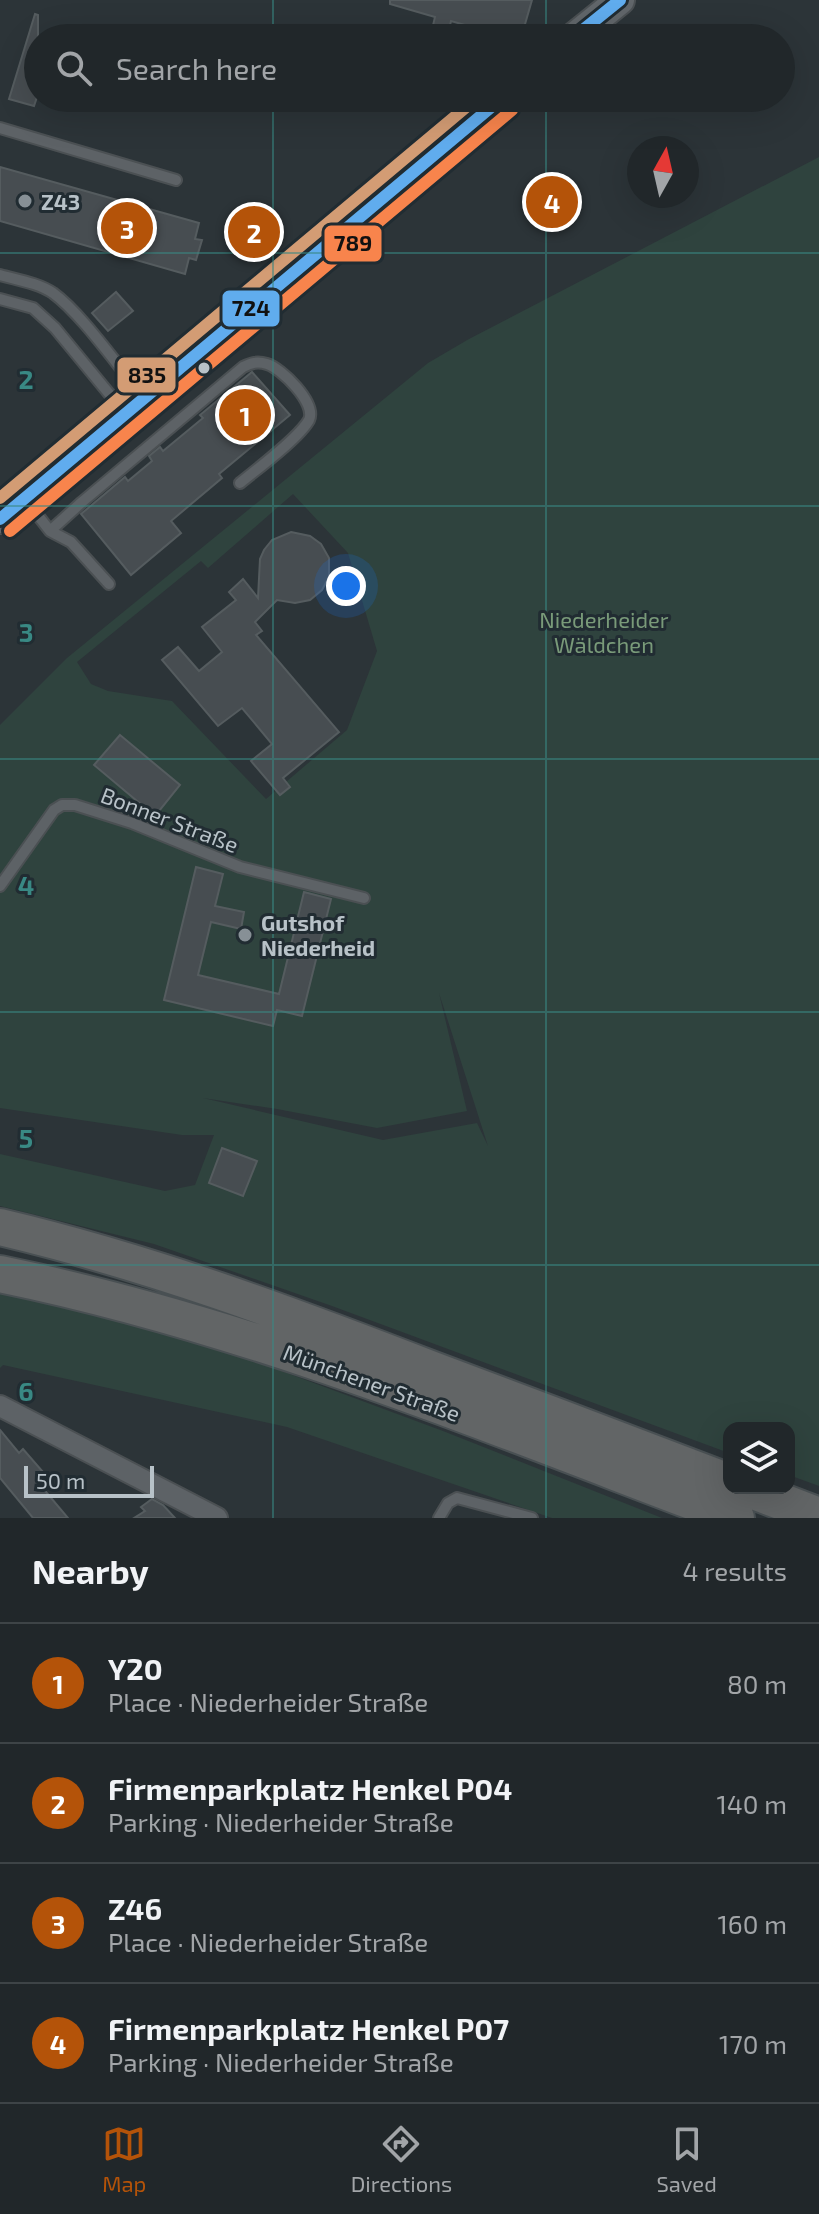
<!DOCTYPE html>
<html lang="en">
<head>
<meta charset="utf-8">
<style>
	:root { --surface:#21272a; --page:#292f32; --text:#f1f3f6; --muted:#a2a5a8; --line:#3e4447; --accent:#b45309 }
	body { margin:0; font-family:"Exo 2",sans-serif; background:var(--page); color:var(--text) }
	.controls { position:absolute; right:24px; bottom:24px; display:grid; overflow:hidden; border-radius:16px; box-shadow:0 8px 32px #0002 }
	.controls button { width:72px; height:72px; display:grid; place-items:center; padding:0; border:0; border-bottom:2px solid var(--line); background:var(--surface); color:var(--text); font:40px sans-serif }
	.compass { position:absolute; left:627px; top:136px; width:72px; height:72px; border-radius:50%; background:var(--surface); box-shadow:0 8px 32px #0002; rotate:8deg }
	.scale { position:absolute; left:24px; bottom:20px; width:130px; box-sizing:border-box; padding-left:8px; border:4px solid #b8c2c8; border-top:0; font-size:22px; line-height:28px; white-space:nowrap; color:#b8c2c8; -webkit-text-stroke:6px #212c32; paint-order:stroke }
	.you { position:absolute; left:346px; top:586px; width:28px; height:28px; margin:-20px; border:6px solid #fff; border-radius:50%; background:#1a73e8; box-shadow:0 0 0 12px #1a73e833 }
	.badge { display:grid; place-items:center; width:52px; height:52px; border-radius:50%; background:var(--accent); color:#fff; font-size:26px; font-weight:700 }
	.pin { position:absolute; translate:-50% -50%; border:4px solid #fff; box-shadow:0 2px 8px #0006 }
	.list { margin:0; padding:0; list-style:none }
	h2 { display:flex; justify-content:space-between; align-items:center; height:104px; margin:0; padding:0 32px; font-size:34px }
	h2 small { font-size:26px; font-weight:400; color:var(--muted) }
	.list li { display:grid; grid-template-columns:52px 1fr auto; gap:24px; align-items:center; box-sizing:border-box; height:120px; padding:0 32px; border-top:2px solid var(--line) }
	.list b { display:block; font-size:30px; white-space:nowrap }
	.list p { margin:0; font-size:26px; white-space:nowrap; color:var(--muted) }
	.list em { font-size:26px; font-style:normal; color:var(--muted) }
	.icon { flex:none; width:44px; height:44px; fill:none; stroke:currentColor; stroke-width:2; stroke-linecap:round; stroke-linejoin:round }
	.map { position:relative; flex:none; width:819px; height:1518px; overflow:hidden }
	.search { position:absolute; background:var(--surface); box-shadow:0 8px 32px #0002; left:24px; right:24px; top:24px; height:88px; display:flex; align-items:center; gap:20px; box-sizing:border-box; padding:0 28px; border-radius:44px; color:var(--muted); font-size:30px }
	.sheet { height:584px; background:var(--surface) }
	nav { display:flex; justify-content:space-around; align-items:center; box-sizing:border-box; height:112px; border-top:2px solid var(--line); background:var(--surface); font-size:22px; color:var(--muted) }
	nav a { display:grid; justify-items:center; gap:4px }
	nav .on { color:var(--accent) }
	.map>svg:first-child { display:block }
</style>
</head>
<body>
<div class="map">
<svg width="819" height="1518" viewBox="0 0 819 1518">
	<rect width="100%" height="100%" fill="#2c3438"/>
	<path fill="#2f433e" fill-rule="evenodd" d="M819 157V1486L789 1475V1428H729V1453L332 1306 154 1244 0 1206V1154L165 1191 195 1185 214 1135H182L0 1108V725L67 658 428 363 469 339ZM293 494 348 553 377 651 347 730 266 799 172 701 108 691 91 684 77 662 201 561 208 568ZM439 993 488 1146 477 1123 383 1140 203 1098 277 1109 377 1128 467 1111Z
		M0 1293 25 1297 217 1347 443 1431 662 1518H552L287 1427 3 1365 0 1368Z"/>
	<path fill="#474d51" stroke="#555c5f" stroke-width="2" d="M390 0H532L521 38H510L451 21 447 38H430L435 17 390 4Z
		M35 14 38 15V94L34 106 9 99Z
		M0 167 199 223 195 239 202 240 196 260 189 258 185 274 0 221Z
		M116 292 133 311 108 331 92 313Z
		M252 372 290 415 219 474 222 478 171 521 181 533 131 575 81 514 125 477 128 481 152 461 149 456 160 447 163 451 203 418 200 415Z
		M291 532 310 536 321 544 329 558V577L322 590 310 600 295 603 277 600 255 622 262 631 256 635 339 732 283 778 290 787 280 795 251 761 272 744 242 708 218 726 162 660 178 647 199 671 222 652 202 627 236 600 229 592 243 579 258 598 260 559 264 550 272 540Z
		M120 735 180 785 155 816 94 765Z
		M196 867 223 874 215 906 244 912 241 929 211 922 198 975 279 994 304 892 331 899 302 1016 277 1010 273 1026 164 1000Z
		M222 1148 257 1161 243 1196 209 1183Z
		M0 1430 19 1453 23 1449 49 1479 41 1486 68 1518H33L0 1478Z
		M152 1499 163 1505 175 1518H134L145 1511 141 1507Z"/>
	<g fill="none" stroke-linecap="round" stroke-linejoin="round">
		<g stroke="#4b5053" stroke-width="14">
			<path id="lane" d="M0 128 176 180
				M0 275C18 280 38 283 53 293 82 314 119 368 144 397
				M0 299 33 308 55 328 125 413
				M26 500 50 531 71 542 109 584
				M50 531 82 502 243 367C251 363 257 361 267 364 281 368 317 403 309 420 299 438 257 469 240 483
				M0 886 54 810 62 805H75L132 823 240 867 364 898
				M439 1518 448 1503 457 1498 532 1518"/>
		</g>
		<g stroke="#4b5053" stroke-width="24">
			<path id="street" d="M0 1406 217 1518"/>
		</g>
		<g stroke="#4b5053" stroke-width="32">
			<path id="secondary" d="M573 38 620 0
				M0 519 502 98"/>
		</g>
		<g stroke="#495053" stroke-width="40">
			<path id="highway" d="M0 1227C149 1262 291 1315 433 1370 532 1407 630 1444 729 1482
				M0 1274C254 1326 494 1427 736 1518
				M746 1488 819 1516"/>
		</g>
		<use href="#lane" stroke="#5d6266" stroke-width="10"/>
		<use href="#street" stroke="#5d6266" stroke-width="20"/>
		<use href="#secondary" stroke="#61666a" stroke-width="28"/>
		<use href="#highway" stroke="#626566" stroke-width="36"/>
		<g stroke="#212c32" stroke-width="18">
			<path id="bus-1" d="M573 38 620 0
				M0 519 502 98"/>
		</g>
		<g stroke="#212c32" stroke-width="18">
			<path id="bus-2" d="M10 531 512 110"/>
		</g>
		<g stroke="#212c32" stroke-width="18">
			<path id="bus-3" d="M0 498 477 98"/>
		</g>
		<use href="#bus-1" stroke="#60acee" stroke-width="12"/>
		<use href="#bus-2" stroke="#f8844c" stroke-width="12"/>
		<use href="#bus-3" stroke="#d39c74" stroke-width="12"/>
	</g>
	<path fill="none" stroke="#398984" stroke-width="2" stroke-opacity="0.55" d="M273 0V38M546 0V38M273 98V1518M546 98V1518M0 253H819M0 506H819M0 759H819M0 1012H819M0 1265H819"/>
	<g fill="#879096" stroke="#212c32" stroke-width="3">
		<circle cx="25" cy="201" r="8"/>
		<circle cx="245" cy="935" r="8"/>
	</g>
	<circle fill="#b8c2c8" stroke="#212c32" stroke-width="3" cx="204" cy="368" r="7"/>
	<g text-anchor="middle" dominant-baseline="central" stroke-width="6" stroke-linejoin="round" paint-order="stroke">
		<g font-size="22" font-weight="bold" fill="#b8c2c8" stroke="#212c32" text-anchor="start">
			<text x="41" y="201">Z43</text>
			<text x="261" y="922">Gutshof<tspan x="261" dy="25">Niederheid</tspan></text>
		</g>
		<g font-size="22" fill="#799a79" stroke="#212c32">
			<text x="604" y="619">Niederheider<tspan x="604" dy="25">Wäldchen</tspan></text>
		</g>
		<g font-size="22" fill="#b8c2c8" stroke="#212c32">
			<text transform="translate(170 819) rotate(21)">Bonner Straße</text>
			<text transform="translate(372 1382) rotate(20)">Münchener Straße</text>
		</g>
	</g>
	<g font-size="26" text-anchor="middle" font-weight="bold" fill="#398984" stroke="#212c32" stroke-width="6" stroke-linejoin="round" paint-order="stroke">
		<text x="26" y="389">2</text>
		<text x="26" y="642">3</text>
		<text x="26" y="895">4</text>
		<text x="26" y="1148">5</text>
		<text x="26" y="1401">6</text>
	</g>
	<g stroke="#212c32" stroke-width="3">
		<rect x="323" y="224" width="60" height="39" rx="8" fill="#f8844c"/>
		<rect x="221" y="289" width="60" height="39" rx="8" fill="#60acee"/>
		<rect x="116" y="356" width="61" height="38" rx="8" fill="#d39c74"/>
	</g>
	<g font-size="22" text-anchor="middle" font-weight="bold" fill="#111">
		<text x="353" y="251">789</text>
		<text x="251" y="316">724</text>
		<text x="147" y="383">835</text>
	</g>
</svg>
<div class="controls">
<button><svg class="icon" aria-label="layers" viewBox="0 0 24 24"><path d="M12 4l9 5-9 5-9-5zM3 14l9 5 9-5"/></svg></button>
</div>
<svg class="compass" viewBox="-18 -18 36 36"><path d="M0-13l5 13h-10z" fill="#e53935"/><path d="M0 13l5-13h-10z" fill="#a2a5a8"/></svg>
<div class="scale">50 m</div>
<div class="you"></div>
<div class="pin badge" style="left:245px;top:415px">1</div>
<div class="pin badge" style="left:254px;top:232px">2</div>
<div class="pin badge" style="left:127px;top:228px">3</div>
<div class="pin badge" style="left:552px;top:202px">4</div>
<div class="search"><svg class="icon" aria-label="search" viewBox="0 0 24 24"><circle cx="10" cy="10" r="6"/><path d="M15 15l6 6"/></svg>Search here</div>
</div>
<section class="sheet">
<h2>Nearby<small>4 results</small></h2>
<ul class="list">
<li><span class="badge">1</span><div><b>Y20</b><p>Place · Niederheider Straße</p></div><em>80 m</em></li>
<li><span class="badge">2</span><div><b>Firmenparkplatz Henkel P04</b><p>Parking · Niederheider Straße</p></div><em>140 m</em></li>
<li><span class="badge">3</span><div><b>Z46</b><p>Place · Niederheider Straße</p></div><em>160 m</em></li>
<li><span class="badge">4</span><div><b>Firmenparkplatz Henkel P07</b><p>Parking · Niederheider Straße</p></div><em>170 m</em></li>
</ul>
</section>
<nav>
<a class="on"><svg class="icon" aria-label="map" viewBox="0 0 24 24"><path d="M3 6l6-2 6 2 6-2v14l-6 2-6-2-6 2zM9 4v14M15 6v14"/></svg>Map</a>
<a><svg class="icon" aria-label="directions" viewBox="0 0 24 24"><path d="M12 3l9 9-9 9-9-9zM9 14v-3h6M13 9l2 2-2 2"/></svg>Directions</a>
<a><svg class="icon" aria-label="saved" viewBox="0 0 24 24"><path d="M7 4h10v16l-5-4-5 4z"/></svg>Saved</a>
</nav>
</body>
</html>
